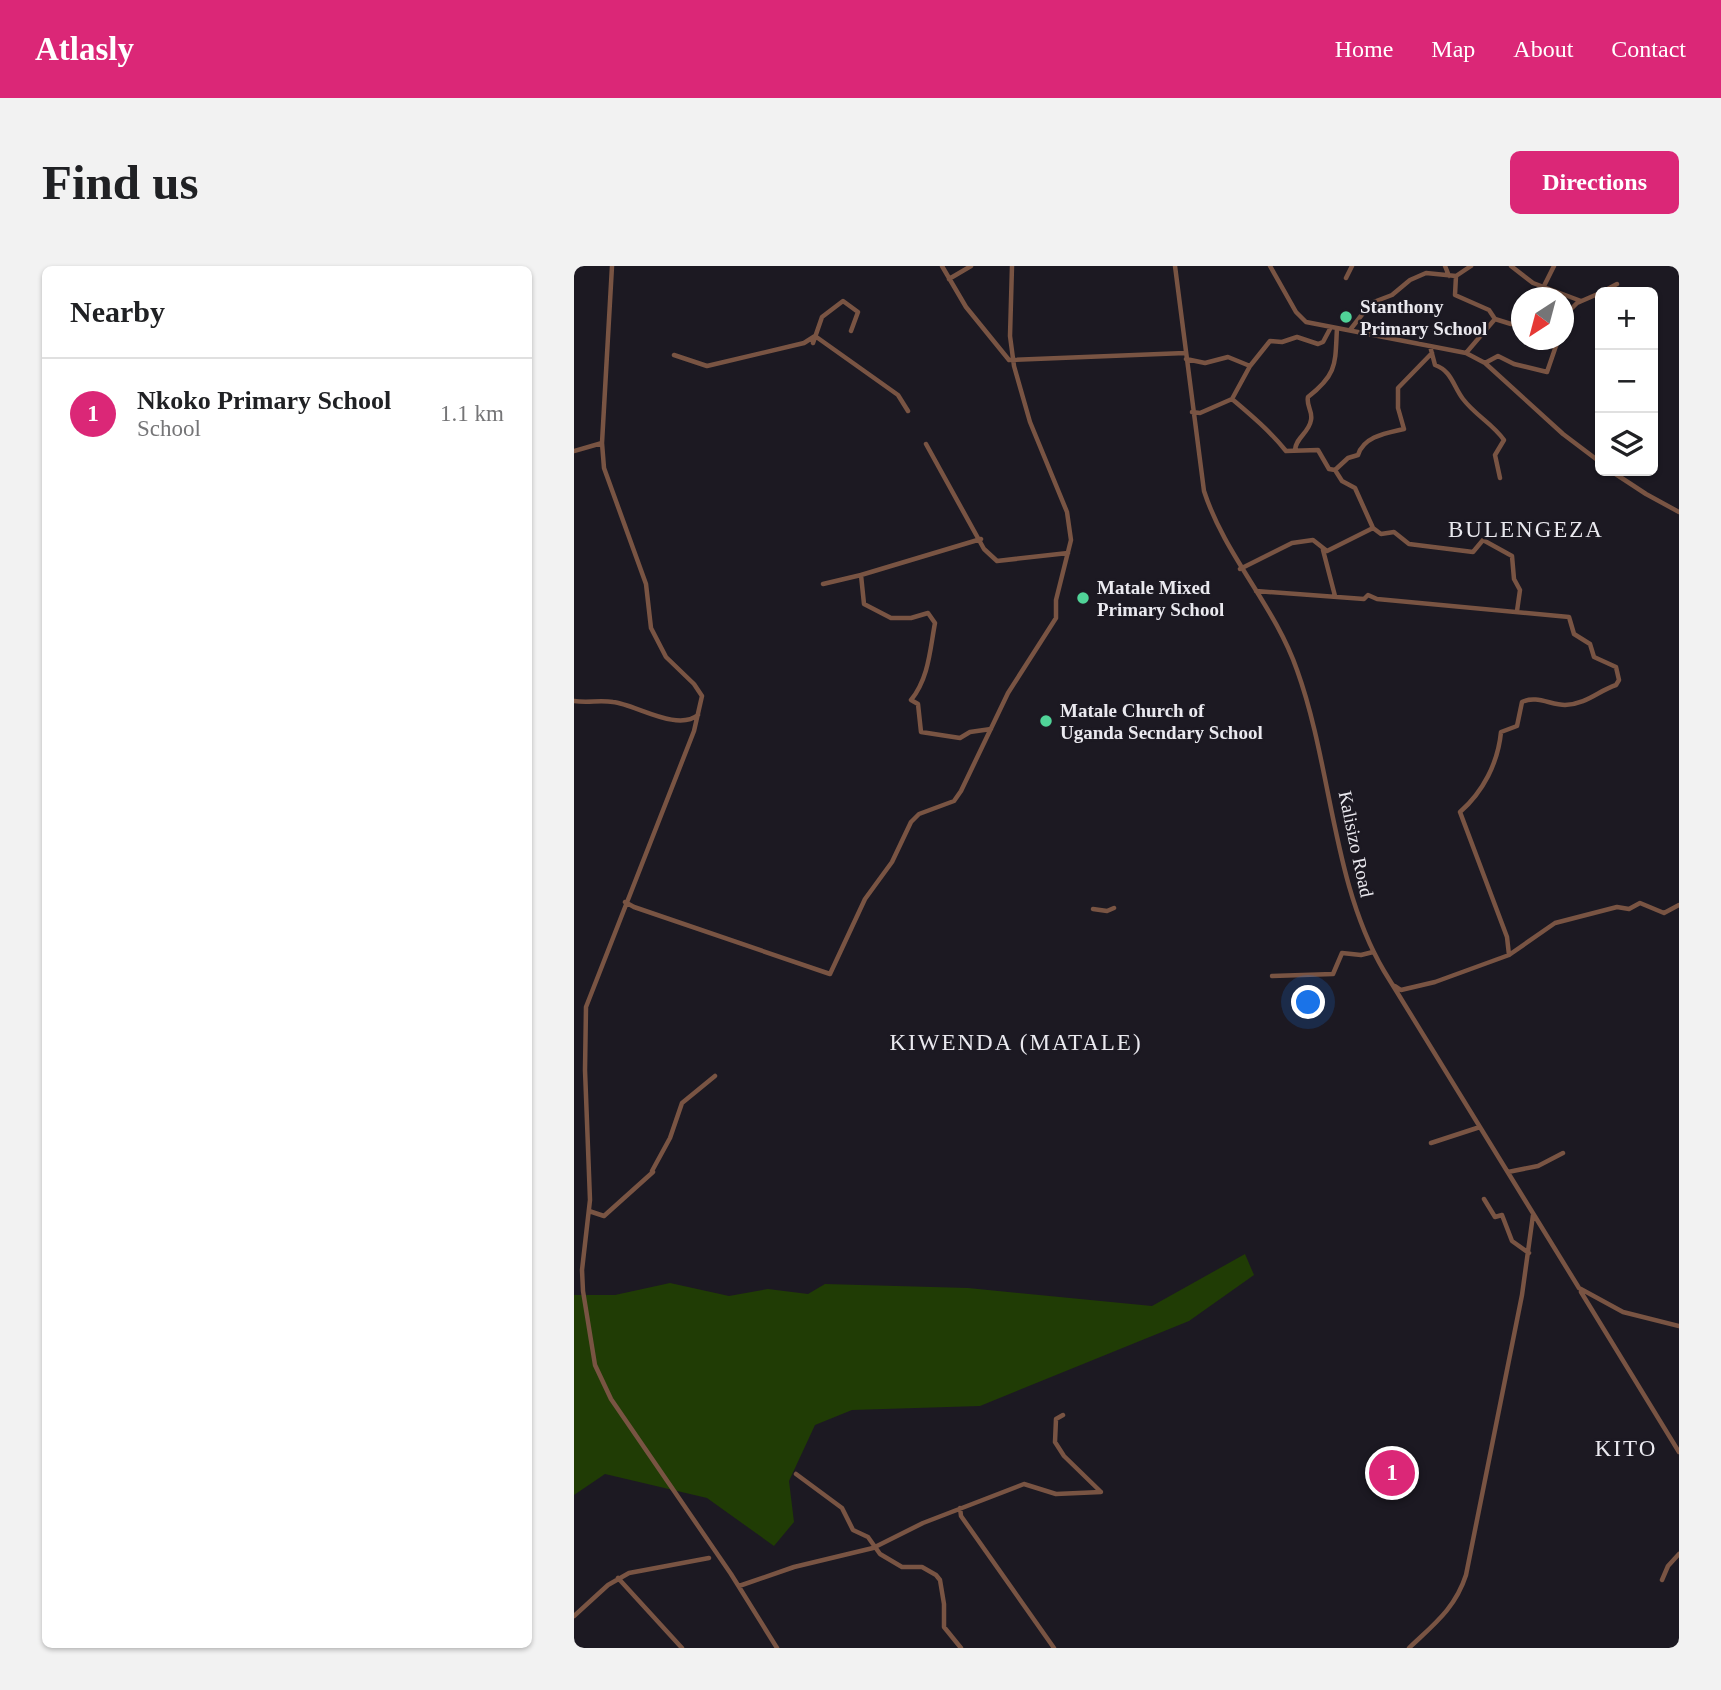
<!DOCTYPE html>
<html lang="en">
<head>
<meta charset="utf-8">
<style>
	:root { --surface:#fff; --page:#f2f2f2; --text:#202124; --muted:#757577; --line:#e0e0e0; --accent:#db2777 }
	body { margin:0; font-family:"Times New Roman",serif; background:var(--page); color:var(--text) }
	.controls { position:absolute; right:21px; top:21px; display:grid; overflow:hidden; border-radius:10px; box-shadow:0 2px 5px #0004 }
	.controls button { width:63px; height:63px; display:grid; place-items:center; padding:0; border:0; border-bottom:2px solid var(--line); background:var(--surface); color:var(--text); font:35px sans-serif }
	.compass { position:absolute; left:937px; top:21px; width:63px; height:63px; border-radius:50%; background:var(--surface); box-shadow:0 2px 5px #0004; rotate:216deg }
	.you { position:absolute; left:735px; top:737px; width:24px; height:24px; margin:-18px; border:5px solid #fff; border-radius:50%; background:#1a73e8; box-shadow:0 0 0 10px #1a73e833 }
	.badge { display:grid; place-items:center; width:46px; height:46px; border-radius:50%; background:var(--accent); color:#fff; font-size:23px; font-weight:700 }
	.pin { position:absolute; translate:-50% -50%; border:4px solid #fff; box-shadow:0 2px 7px #0006 }
	.list { margin:0; padding:0; list-style:none }
	h2 { display:flex; justify-content:space-between; align-items:center; height:91px; margin:0; padding:0 28px; font-size:30px }
	h2 small { font-size:23px; font-weight:400; color:var(--muted) }
	.list li { display:grid; grid-template-columns:46px 1fr auto; gap:21px; align-items:center; box-sizing:border-box; height:112px; padding:0 28px; border-top:2px solid var(--line) }
	.list b { display:block; font-size:26px; white-space:nowrap }
	.list p { margin:0; font-size:23px; white-space:nowrap; color:var(--muted) }
	.list em { font-size:23px; font-style:normal; color:var(--muted) }
	.icon { flex:none; width:38px; height:38px; fill:none; stroke:currentColor; stroke-width:2; stroke-linecap:round; stroke-linejoin:round }
	.map { position:relative; flex:none; width:1105px; height:1382px; overflow:hidden; border-radius:10px }
	header { display:flex; align-items:center; gap:42px; box-sizing:border-box; height:98px; padding:0 35px; background:var(--accent); color:#fff }
	header strong { font-size:33px }
	nav { display:flex; gap:38px; margin-inline-start:auto; font-size:24px }
	.intro { display:flex; align-items:center; justify-content:space-between; box-sizing:border-box; height:168px; padding:0 42px }
	h1 { margin:0; font-size:49px }
	.button { padding:18px 32px; border-radius:10px; background:var(--accent); color:#fff; font-size:24px; font-weight:700 }
	main { display:flex; gap:42px; padding:0 42px }
	aside { flex:1; background:var(--surface); border-radius:10px; box-shadow:0 2px 5px #0004 }
	.map>svg:first-child { display:block }
</style>
</head>
<body>
<header>
<strong>Atlasly</strong>
<nav><a>Home</a><a>Map</a><a>About</a><a>Contact</a></nav>
</header>
<div class="intro"><h1>Find us</h1><a class="button">Directions</a></div>
<main>
<aside>
<h2>Nearby<small></small></h2>
<ul class="list">
<li><span class="badge">1</span><div><b>Nkoko Primary School</b><p>School</p></div><em>1.1 km</em></li>
</ul>
</aside>
<div class="map">
<svg width="1105" height="1382" viewBox="0 0 1105 1382">
	<rect width="100%" height="100%" fill="#1c1922"/>
	<path fill="#203c05" d="M671 988 680 1009 615 1055 406 1140 278 1144 241 1159 215 1215 220 1256 200 1280 133 1232 31 1208 0 1229V1029H41L96 1017 155 1030 194 1023 234 1028 251 1018 394 1022 578 1040Z"/>
	<g fill="none" stroke-linecap="round" stroke-linejoin="round">
		<path stroke="#795443" stroke-width="4.5" d="M38 0 28 177 30 202 72 318 77 362 92 391 120 418 128 430 120 465 12 741 11 804 16 934 8 1004 9 1025 21 1099 37 1133 157 1308 203 1382
			M368 0 392 41 435 94 611 87
			M601 0 630 225C651 290 701 340 723 404 758 501 758 617 810 705L1005 1022 1049 1046 1105 1060
			M696 0 722 46 732 56 892 87 911 97 989 168 1026 196
			M871 0 875 10
			M937 0 959 17 1007 35
			M882 10 881 29 915 44 921 53
			M772 12 778 0
			M375 13 397 0
			M970 20 980 0
			M1028 26 1043 18
			M990 50 1003 37 1026 27
			M776 64 797 37 818 29 836 14 852 7 882 10 897 0
			M239 77 248 51 269 35 284 46 277 65
			M856 80 861 99C878 105 879 120 889 133 901 149 919 158 930 174L921 189 926 212
			M892 87 921 53 937 58 948 57
			M100 89 133 100 230 77 241 70 324 129 334 145
			M612 93 631 97 654 91 676 100 658 133
			M911 97 924 90 940 98 973 106 984 74
			M676 100 696 75 708 76 723 71 744 78 749 76 757 61
			M618 146 626 147 658 133C677 149 697 166 712 185L744 184 755 203 761 204 768 215 781 222 799 262 753 285 739 274 718 277 666 303
			M352 178 410 283 423 295 494 287
			M721 184C722 171 735 167 737 154 739 145 732 140 734 131 764 108 761 97 763 62
			M0 185 28 177
			M761 204 774 192 784 189C790 170 813 167 830 163L824 142V122L858 87
			M1037 205 1072 228 1105 246
			M799 262 807 268 820 266 835 278 899 286 909 274 938 290 940 313 946 324 943 345
			M749 284 761 330
			M287 309 407 273
			M249 318 287 309 290 338 317 352H337L354 347 361 357C356 383 355 412 337 434L344 438 347 466 386 472 396 466 417 463
			M682 325 790 333 794 329 803 333 995 351 1000 368 1016 378 1020 391 1042 401 1045 414 1042 419C1024 425 1013 438 991 439 977 439 962 429 948 436L943 460 927 466C924 497 909 526 886 546L933 671 935 689
			M0 435C13 437 26 434 39 436 61 438 103 466 124 449
			M51 636 60 641 256 708 291 633 318 596 337 556 345 548 380 535 387 525 434 427 482 352V334L497 274 493 246 456 156 440 100 436 70 438 0
			M519 643 533 645 540 642
			M698 710 759 708 768 687 787 689 799 686
			M821 720 827 724 861 716 935 689 981 657 1043 641 1055 643 1066 637 1090 647 1105 639
			M857 877 906 861
			M78 905 96 872 108 837 141 810
			M934 906 964 900 989 887
			M910 933 921 951 928 949 938 975 955 987
			M15 945 30 950 79 906
			M1007 1026 1105 1186
			M489 1149 482 1153 481 1176 490 1190 526 1225
			M222 1208 268 1242 279 1264 294 1271 306 1288 328 1301H348L362 1309 366 1314 370 1338V1361L387 1382
			M386 1242 387 1250 480 1382
			M44 1312 108 1382
			M1088 1314 1094 1300 1105 1288
			M165 1320 220 1301 299 1282 349 1257 450 1218 482 1228 527 1226
			M0 1350 34 1319 55 1307 135 1292
			M835 1382C859 1359 881 1343 892 1309L948 1029 959 949"/>
	</g>
	<g fill="#50d398" stroke="#1c1922" stroke-width="2.5">
		<circle cx="772" cy="51" r="7"/>
		<circle cx="509" cy="332" r="7"/>
		<circle cx="472" cy="455" r="7"/>
	</g>
	<g text-anchor="middle" dominant-baseline="central" stroke-width="5" stroke-linejoin="round" paint-order="stroke">
		<g font-size="19" font-weight="bold" fill="#eae9ef" stroke="#1c1922" text-anchor="start">
			<text x="786" y="40">Stanthony<tspan x="786" dy="22">Primary School</tspan></text>
			<text x="523" y="321">Matale Mixed<tspan x="523" dy="22">Primary School</tspan></text>
			<text x="486" y="444">Matale Church of<tspan x="486" dy="22">Uganda Secndary School</tspan></text>
		</g>
		<g font-size="19" fill="#eae9ef" stroke="#1c1922">
			<text transform="translate(782 578) rotate(78)">Kalisizo Road</text>
		</g>
		<g font-size="23" letter-spacing="2" fill="#eae9ef" stroke="#1c1922">
			<text x="952" y="263">BULENGEZA</text>
			<text x="442" y="776">KIWENDA (MATALE)</text>
			<text x="1052" y="1182">KITO</text>
		</g>
	</g>
</svg>
<div class="controls">
<button>+</button>
<button>−</button>
<button><svg class="icon" aria-label="layers" viewBox="0 0 24 24"><path d="M12 4l9 5-9 5-9-5zM3 14l9 5 9-5"/></svg></button>
</div>
<svg class="compass" viewBox="-18 -18 36 36"><path d="M0-13l5 13h-10z" fill="#e53935"/><path d="M0 13l5-13h-10z" fill="#757577"/></svg>
<div class="you"></div>
<div class="pin badge" style="left:818px;top:1207px">1</div>
</div>
</main>
</body>
</html>
